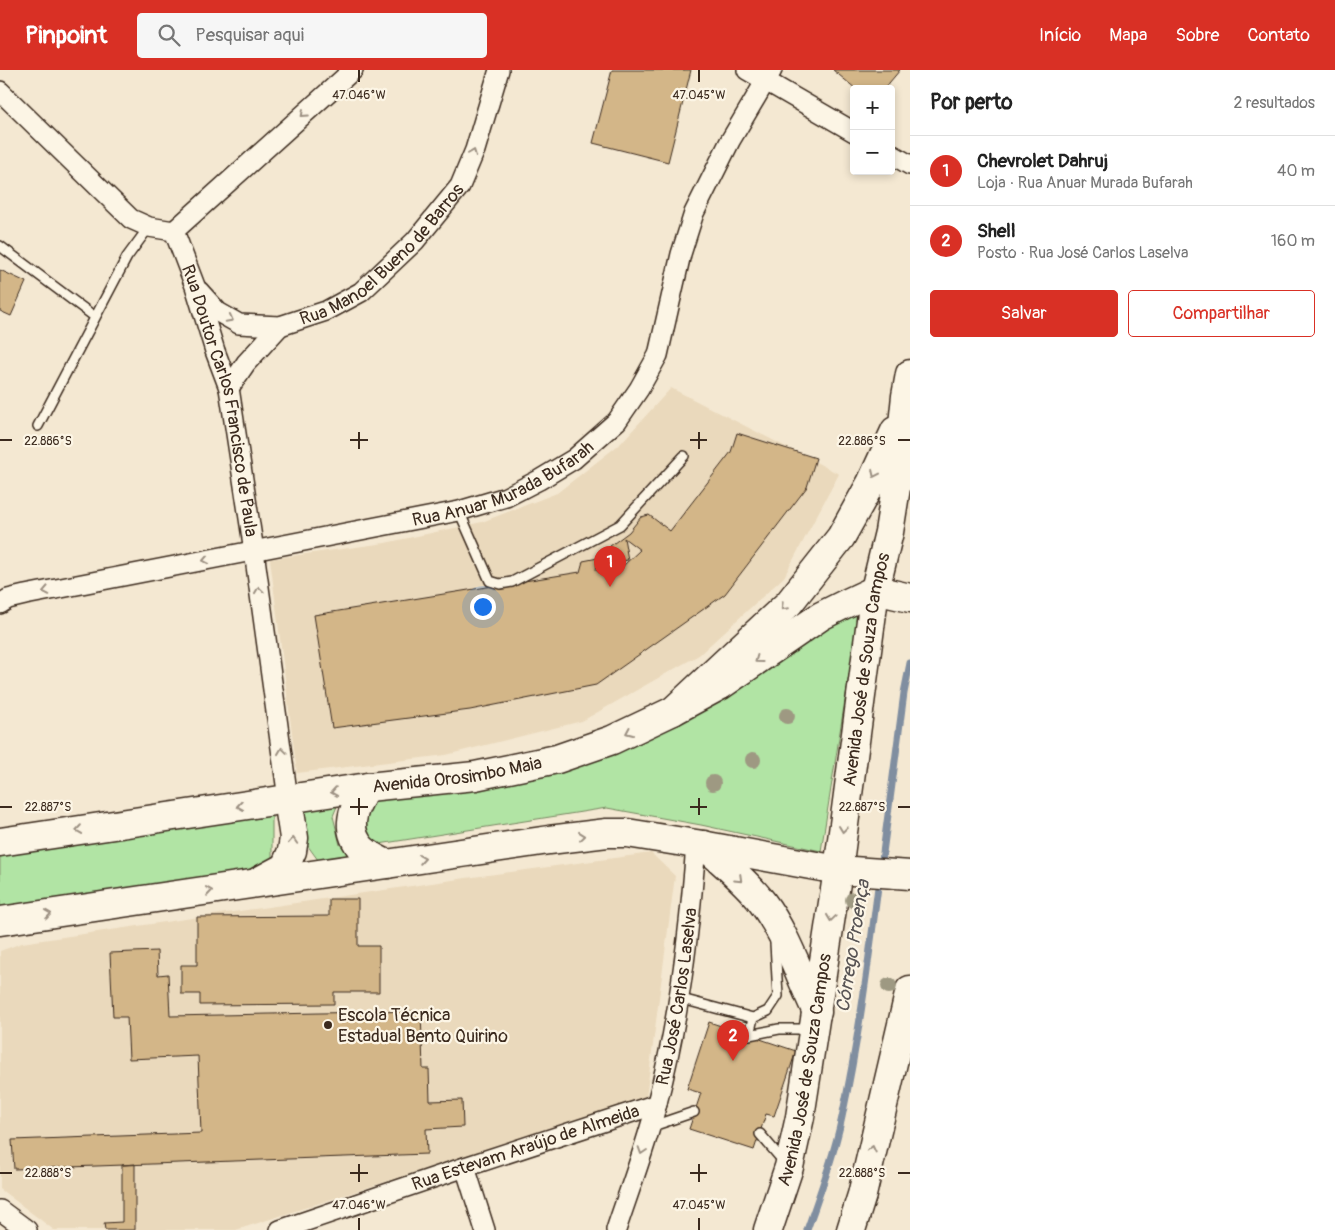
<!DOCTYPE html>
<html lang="pt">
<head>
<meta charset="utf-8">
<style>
	:root { --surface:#fff; --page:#f6f6f6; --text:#222; --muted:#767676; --line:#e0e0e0; --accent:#d93025 }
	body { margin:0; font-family:Pangolin,sans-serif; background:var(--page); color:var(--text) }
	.controls { position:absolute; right:15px; top:15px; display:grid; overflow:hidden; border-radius:5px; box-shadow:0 2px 8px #0003 }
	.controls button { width:45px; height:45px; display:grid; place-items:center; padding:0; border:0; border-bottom:1px solid var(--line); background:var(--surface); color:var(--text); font:25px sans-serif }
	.you { position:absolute; left:482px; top:536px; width:18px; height:18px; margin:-12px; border:4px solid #fff; border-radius:50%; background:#1a73e8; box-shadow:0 0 0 8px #1a73e833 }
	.badge { display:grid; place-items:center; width:32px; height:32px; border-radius:50%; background:var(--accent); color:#fff; font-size:16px; font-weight:700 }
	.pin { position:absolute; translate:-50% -41px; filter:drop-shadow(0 1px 2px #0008) }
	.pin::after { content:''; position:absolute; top:26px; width:18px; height:15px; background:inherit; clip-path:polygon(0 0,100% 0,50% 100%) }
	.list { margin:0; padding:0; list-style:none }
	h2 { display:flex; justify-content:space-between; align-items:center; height:65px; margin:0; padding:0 20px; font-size:21px }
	h2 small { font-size:16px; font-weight:400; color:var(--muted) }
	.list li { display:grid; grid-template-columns:32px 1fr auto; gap:15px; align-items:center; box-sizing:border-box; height:70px; padding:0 20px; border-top:1px solid var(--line) }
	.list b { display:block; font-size:19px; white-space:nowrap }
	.list p { margin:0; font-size:16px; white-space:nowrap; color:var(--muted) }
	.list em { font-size:16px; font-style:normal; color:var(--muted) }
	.actions { display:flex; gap:10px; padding:15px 20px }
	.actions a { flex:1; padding:11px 0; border:1px solid var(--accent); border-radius:5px; text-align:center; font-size:18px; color:var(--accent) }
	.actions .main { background:var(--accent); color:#fff }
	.icon { flex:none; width:28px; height:28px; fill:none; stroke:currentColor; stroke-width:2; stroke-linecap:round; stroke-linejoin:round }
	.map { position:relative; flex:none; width:910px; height:1160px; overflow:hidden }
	header { display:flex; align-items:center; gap:30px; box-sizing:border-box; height:70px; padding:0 25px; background:var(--accent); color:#fff }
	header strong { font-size:24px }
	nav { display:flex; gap:28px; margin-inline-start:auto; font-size:18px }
	.search { width:350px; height:45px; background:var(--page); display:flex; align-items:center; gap:12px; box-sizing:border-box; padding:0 18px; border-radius:5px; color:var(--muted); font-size:19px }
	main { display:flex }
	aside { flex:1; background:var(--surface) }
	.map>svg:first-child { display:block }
</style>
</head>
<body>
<header>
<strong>Pinpoint</strong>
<div class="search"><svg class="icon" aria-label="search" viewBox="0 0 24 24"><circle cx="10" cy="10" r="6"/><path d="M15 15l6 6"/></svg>Pesquisar aqui</div>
<nav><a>Início</a><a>Mapa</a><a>Sobre</a><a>Contato</a></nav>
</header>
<main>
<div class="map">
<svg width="910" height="1160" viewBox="0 0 910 1160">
	<rect width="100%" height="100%" fill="#f4e8d2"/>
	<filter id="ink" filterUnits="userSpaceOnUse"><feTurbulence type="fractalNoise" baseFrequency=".02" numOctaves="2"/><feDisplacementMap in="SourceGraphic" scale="10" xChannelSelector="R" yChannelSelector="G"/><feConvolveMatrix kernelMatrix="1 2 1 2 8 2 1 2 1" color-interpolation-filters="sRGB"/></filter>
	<g filter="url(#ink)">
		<path fill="#ead9bc" d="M671 318 839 404 784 507 699 585 582 651 446 685 297 703 270 489 385 473 482 452 557 423 621 373Z
			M651 783 675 806 646 1028 236 1160H54L0 1119V881L22 873 466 808Z"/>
		<path fill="#b1e4a4" stroke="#768761" d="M859 542 821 781 701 755 607 738 379 774 364 763 367 736 383 726 534 704 761 600 818 565 834 553Z
			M340 729 333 746 340 775 356 786 318 790 305 772 304 748 308 735Z
			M272 741V788L249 804 0 841V782Z"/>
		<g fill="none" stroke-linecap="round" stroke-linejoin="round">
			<path stroke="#808ea0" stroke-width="7" d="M881 798 904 623 910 593
				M807 1160C820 1123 834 1085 842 1047 859 968 869 888 879 809"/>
		</g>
		<path fill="#d3b688" stroke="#3b2a1e" d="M612 0H691L668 92 593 73Z
			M833 0H900L884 19H856Z
			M0 200 26 212 11 246 0 241Z
			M737 363 816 388 807 417 725 524 596 615 470 640 332 658 314 545 580 502 583 491 598 488 596 500 603 505 606 503 608 510 640 480 624 468 628 490 621 491 610 476 629 462 641 447 649 445 670 461 731 382Z
			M329 829H358V876H379V922H334V934L200 935V924H181V895H197V847L329 846Z
			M157 881 158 905 168 904 170 946 421 941 423 999H429L430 1031 462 1030 463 1057 426 1059 427 1084 14 1099 12 1070 201 1063 198 986 129 989 127 947H113L110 883Z
			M709 952 796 981 774 1046 766 1044 754 1080 689 1059 701 1023 687 1019Z
			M135 1094V1160H105L104 1153 122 1152V1095Z"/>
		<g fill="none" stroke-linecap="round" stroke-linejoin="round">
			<g stroke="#3b2a1e" stroke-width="12">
				<path id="service" d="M0 176 95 247
					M38 356 127 187 149 157
					M459 441 490 511 500 514 512 512 620 455 684 386
					M678 928 753 948 768 941 778 926 775 873
					M753 948 749 965 779 959H811
					M650 1057 694 1042
					M760 1064 784 1092"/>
			</g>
			<g stroke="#3b2a1e" stroke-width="22">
				<g id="minor">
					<path d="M747 0 854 62"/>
					<path id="s1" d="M0 21 131 149 149 157 174 161 195 216 215 281 229 318 254 481 288 729"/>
					<path d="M891 84 910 95"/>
					<path d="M174 161 353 0"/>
					<path id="s2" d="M199 221 218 242 239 254 280 256 326 241 361 222 415 171 460 116 475 80 499 0"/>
					<path d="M229 318 246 293 280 256"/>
					<path id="s3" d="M0 534 8 529 25 525 459 441 506 427 539 410 574 389 617 351 639 319 658 285 681 184 694 143 730 71 772 0"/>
					<path d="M465 1097 485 1160"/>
					<path d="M0 1140 27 1160"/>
					<path id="s4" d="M280 1160 465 1097 657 1034"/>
					<path id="s5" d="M616 1160C630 1118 646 1076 657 1033 679 951 690 858 696 774"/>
				</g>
			</g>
			<g stroke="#3b2a1e" stroke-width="31">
				<g id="primary">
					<path d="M368 717C355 732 345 755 358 774 364 784 377 789 387 794"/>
					<path id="s6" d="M0 772 368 717 475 706 557 689 612 670 673 641 721 615 821 546 845 534 875 520 910 528"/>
					<path d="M259 811 285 797 292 781 294 768 288 729"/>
					<path d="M0 851 549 770 607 763H627L696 774 838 800 910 805"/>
				</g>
			</g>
			<g stroke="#3b2a1e" stroke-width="31">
				<g id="trunk">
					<path d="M673 641 789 533 841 467 871 413 895 361"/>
					<path d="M704 775C723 793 746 811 762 832 787 865 799 905 817 942"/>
					<path id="s7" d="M768 1160 789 1097 800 1047 838 800 875 520 889 462 897 411 906 326 910 304"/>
					<path d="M851 1160 862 1125 910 920"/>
				</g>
			</g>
			<use href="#service" stroke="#fcf5e5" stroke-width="9"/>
			<use href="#minor" stroke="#fcf5e5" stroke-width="19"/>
			<use href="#primary" stroke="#fcf5e5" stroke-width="28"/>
			<use href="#trunk" stroke="#fcf5e5" stroke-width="28"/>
		</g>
		<g fill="#9e9982">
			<circle cx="787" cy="646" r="8"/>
			<circle cx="753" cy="690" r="8"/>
			<circle cx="713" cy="713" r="8"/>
			<circle cx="853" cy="830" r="8"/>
			<circle cx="889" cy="916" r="8"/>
		</g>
		<defs><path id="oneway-chevron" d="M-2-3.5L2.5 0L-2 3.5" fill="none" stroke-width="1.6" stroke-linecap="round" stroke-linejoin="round" transform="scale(1.25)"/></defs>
		<g stroke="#9c9082">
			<use href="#oneway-chevron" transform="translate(304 44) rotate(138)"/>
			<use href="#oneway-chevron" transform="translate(473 83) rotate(-69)"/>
			<use href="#oneway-chevron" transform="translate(230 249) rotate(28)"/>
			<use href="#oneway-chevron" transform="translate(875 404) rotate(115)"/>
			<use href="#oneway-chevron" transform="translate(206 490) rotate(169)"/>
			<use href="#oneway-chevron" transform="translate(259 520) rotate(-98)"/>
			<use href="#oneway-chevron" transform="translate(46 521) rotate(169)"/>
			<use href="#oneway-chevron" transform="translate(784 537) rotate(135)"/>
			<use href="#oneway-chevron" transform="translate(758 590) rotate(144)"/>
			<use href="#oneway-chevron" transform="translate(629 662) rotate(156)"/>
			<use href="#oneway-chevron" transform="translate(282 681) rotate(-98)"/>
			<use href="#oneway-chevron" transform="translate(334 722) rotate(171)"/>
			<use href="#oneway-chevron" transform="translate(240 736) rotate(171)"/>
			<use href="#oneway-chevron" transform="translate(843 759) rotate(97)"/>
			<use href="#oneway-chevron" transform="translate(79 760) rotate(172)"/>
			<use href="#oneway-chevron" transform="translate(582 766) rotate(-6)"/>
			<use href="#oneway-chevron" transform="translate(293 771) rotate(-86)"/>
			<use href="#oneway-chevron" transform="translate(422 789) rotate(-9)"/>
			<use href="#oneway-chevron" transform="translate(739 809) rotate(44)"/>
			<use href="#oneway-chevron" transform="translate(209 821) rotate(-8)"/>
			<use href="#oneway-chevron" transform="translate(48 844) rotate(-8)"/>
			<use href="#oneway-chevron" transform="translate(831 848) rotate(98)"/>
			<use href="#oneway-chevron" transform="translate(872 1079) rotate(-77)"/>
			<use href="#oneway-chevron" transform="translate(642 1081) rotate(108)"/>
		</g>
	</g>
	<path fill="none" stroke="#3b2a1e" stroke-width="2" d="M359 0V12M699 0V12M359 362V379M699 362V379M0 370H12M350 370H368M690 370H707M898 370H910M359 728V745M699 728V745M0 737H12M350 737H368M690 737H707M898 737H910M359 1094V1112M699 1094V1112M0 1103H12M350 1103H368M690 1103H707M898 1103H910M359 1148V1160M699 1148V1160"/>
	<circle fill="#3b2a1e" stroke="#fcf5e5" stroke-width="2" cx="328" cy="955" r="5"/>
	<g text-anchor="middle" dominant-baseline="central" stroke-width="4.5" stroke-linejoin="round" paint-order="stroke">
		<g font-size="18" fill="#3b2a1e" stroke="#fcf5e5">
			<text stroke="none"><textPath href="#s2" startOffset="221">Rua Manoel Bueno de Barros</textPath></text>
			<text stroke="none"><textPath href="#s1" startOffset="405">Rua Doutor Carlos Francisco de Paula</textPath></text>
			<text stroke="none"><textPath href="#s3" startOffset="520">Rua Anuar Murada Bufarah</textPath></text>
			<text stroke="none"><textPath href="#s7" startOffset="570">Avenida José de Souza Campos</textPath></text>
			<text stroke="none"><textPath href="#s6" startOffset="462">Avenida Orosimbo Maia</textPath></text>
			<text stroke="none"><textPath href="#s5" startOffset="242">Rua José Carlos Laselva</textPath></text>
			<text stroke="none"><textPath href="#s7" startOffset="165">Avenida José de Souza Campos</textPath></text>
			<text stroke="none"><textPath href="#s4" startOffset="259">Rua Estevam Araújo de Almeida</textPath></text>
		</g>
		<g font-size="18" fill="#3b2a1e" stroke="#fcf5e5" text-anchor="start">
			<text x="338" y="945">Escola Técnica<tspan x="338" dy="21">Estadual Bento Quirino</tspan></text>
		</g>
		<g font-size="19" font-style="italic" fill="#585454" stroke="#fcf5e5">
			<text transform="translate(853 876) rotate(-81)">Córrego Proença</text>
		</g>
	</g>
	<g font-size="12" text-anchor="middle" fill="#3b2a1e" stroke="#fcf5e5" stroke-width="4.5" stroke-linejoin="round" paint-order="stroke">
		<text x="359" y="29">47.046°W</text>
		<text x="699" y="29">47.045°W</text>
		<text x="48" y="375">22.886°S</text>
		<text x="862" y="375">22.886°S</text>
		<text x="48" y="741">22.887°S</text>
		<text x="862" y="741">22.887°S</text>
		<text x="48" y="1107">22.888°S</text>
		<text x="862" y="1107">22.888°S</text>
		<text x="359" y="1139">47.046°W</text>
		<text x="699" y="1139">47.045°W</text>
	</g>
</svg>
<div class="controls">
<button>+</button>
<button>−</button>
</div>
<div class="you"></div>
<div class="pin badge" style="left:610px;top:517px">1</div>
<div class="pin badge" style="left:733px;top:991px">2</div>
</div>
<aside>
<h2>Por perto<small>2 resultados</small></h2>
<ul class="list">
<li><span class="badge">1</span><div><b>Chevrolet Dahruj</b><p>Loja · Rua Anuar Murada Bufarah</p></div><em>40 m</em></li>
<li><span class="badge">2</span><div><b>Shell</b><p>Posto · Rua José Carlos Laselva</p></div><em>160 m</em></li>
</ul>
<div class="actions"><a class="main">Salvar</a><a>Compartilhar</a></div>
</aside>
</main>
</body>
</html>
